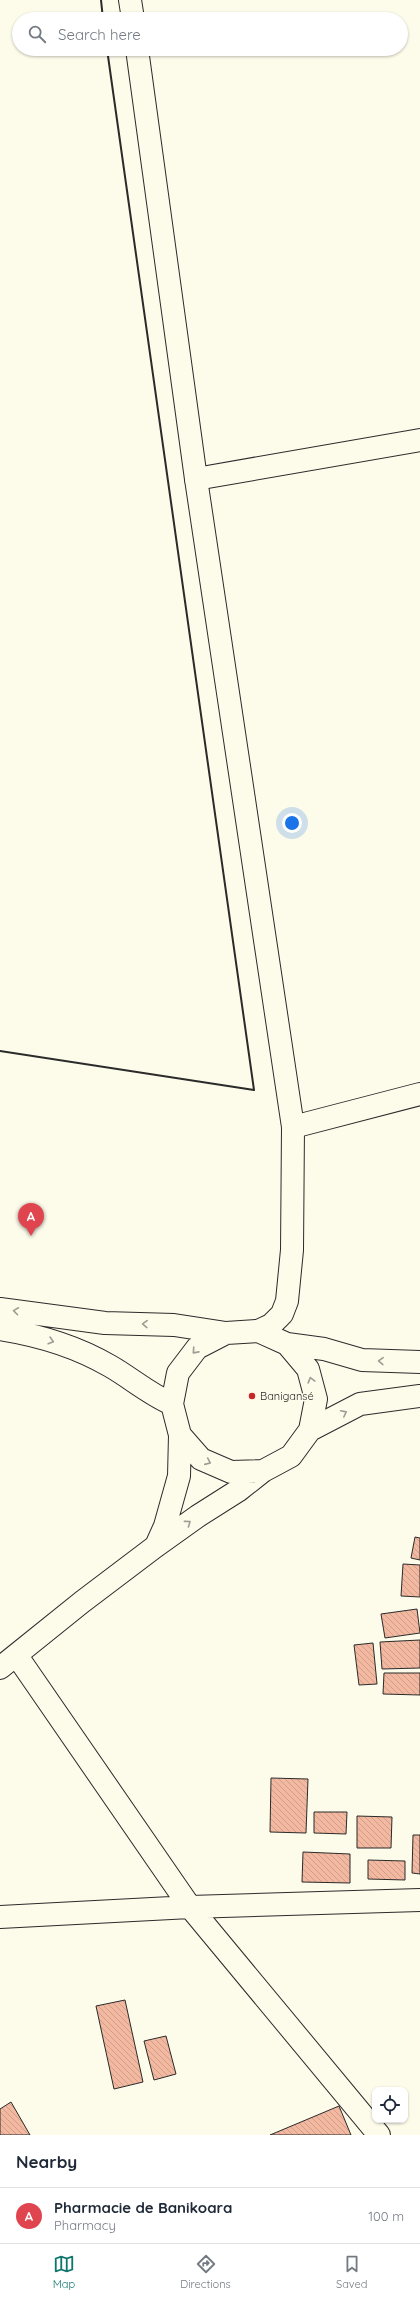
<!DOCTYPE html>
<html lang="en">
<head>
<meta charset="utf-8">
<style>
	:root { --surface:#fff; --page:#f6f6f7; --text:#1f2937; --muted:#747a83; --line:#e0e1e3; --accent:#0f766e }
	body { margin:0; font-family:Quicksand,sans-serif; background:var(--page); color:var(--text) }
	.controls { position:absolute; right:12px; bottom:12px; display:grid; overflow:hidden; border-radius:8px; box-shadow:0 1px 3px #0004 }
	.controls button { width:36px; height:36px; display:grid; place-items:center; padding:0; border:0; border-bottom:1px solid var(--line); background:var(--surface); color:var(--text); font:20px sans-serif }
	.you { position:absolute; left:292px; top:823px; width:14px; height:14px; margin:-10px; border:3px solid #fff; border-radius:50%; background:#1a73e8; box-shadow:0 0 0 6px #1a73e833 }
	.badge { display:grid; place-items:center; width:26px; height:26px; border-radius:50%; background:var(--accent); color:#fff; font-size:13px; font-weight:700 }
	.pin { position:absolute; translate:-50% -33px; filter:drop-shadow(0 1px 2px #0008) }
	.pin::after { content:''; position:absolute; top:21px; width:14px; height:12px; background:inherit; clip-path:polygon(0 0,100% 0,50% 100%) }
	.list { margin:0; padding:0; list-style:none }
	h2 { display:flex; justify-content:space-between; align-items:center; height:52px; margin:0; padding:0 16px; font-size:17px }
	h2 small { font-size:13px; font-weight:400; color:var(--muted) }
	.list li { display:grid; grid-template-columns:26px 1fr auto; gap:12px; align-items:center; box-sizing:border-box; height:56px; padding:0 16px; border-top:1px solid var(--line) }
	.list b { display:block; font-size:15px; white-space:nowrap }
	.list p { margin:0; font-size:13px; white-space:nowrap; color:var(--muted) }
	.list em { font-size:13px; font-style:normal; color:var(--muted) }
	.icon { flex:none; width:22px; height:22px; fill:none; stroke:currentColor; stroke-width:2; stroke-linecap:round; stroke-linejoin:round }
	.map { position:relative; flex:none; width:420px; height:2135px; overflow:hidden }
	.search { position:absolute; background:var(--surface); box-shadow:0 1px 3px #0004; left:12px; right:12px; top:12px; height:44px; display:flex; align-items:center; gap:10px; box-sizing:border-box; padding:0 14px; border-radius:22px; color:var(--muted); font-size:15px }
	.sheet { height:108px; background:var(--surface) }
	nav { display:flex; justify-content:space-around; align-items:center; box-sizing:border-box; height:56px; border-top:1px solid var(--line); background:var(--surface); font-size:11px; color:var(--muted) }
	nav a { display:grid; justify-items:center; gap:2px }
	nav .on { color:var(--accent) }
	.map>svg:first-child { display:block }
</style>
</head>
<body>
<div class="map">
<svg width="420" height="2135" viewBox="0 0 420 2135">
	<defs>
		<pattern id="building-back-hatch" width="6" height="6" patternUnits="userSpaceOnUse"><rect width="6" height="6" fill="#f2b8a0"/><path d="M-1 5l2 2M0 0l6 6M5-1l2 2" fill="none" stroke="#d09e8a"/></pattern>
	</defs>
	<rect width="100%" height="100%" fill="#fdfbea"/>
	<path fill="url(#building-back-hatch)" stroke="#2b2b2b" d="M415 1537 420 1538V1560L411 1558Z
		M403 1564 420 1565V1597L401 1596Z
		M417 1609 420 1633 385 1638 381 1614Z
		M420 1640V1668L382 1669 380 1642Z
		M373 1643 377 1684 359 1685 354 1645Z
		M384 1673H420V1695L383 1694Z
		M271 1778 308 1779 306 1833 270 1832Z
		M314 1812H347L346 1834 314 1833Z
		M357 1816 392 1817 391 1848H357Z
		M413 1835H420V1874L412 1873Z
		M303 1852 350 1854V1883L302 1882Z
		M368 1860 405 1861V1880L368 1879Z
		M125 2000 143 2082 114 2089 96 2006Z
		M166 2036 176 2074 154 2080 144 2041Z
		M11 2102 30 2135H0V2109Z
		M339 2106 351 2135H270Z"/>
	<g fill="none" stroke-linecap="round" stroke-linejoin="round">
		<g stroke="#2b2b2b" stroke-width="24">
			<path id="minor" d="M196 479 420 440
				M293 1127 420 1094
				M17 1656 190 1907 379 2135
				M0 1917 190 1907 420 1900"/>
		</g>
		<g stroke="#2b2b2b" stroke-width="24">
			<path id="secondary" d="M130 0 133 19
				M137 49 196 479 293 1127 292 1250 287 1301 282 1314 271 1325 258 1331"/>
		</g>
		<g stroke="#2b2b2b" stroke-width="24">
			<path id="primary" d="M0 1309 105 1323 174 1325 226 1333
				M0 1329C38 1335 76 1346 110 1366 131 1378 149 1394 172 1404
				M287 1344 324 1349 362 1360 420 1362
				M310 1430 360 1404 420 1396
				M156 1546 165 1526 179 1476 180 1435 172 1404 178 1373 197 1348 226 1333 258 1331 287 1344 308 1369 316 1399 310 1430 291 1456 263 1471 231 1472 201 1459 180 1435
				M0 1668 82 1602 156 1546 198 1516 239 1490 263 1471"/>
		</g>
		<use href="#minor" stroke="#fdfbea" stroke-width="22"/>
		<use href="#secondary" stroke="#fdfbea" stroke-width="22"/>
		<use href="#primary" stroke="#fdfbea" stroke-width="22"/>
		<path stroke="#2b2b2b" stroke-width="2" d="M101 0 103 19
			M0 1051 254 1090 107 49"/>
	</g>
	<defs><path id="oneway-chevron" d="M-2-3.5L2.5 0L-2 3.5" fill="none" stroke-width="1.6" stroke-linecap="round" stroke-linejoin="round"/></defs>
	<g stroke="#9e9d94">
		<use href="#oneway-chevron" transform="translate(16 1311) rotate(-172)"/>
		<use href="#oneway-chevron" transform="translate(145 1324) rotate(-178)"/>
		<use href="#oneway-chevron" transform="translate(51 1341) rotate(16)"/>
		<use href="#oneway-chevron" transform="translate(195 1351) rotate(132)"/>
		<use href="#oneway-chevron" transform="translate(381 1361) rotate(-178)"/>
		<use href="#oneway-chevron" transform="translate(311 1380) rotate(-105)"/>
		<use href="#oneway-chevron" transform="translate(344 1413) rotate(-27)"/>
		<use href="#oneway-chevron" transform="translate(208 1462) rotate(24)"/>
		<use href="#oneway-chevron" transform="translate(188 1523) rotate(-36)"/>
	</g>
	<circle fill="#c62828" stroke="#fdfbea" stroke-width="1.5" cx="252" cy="1396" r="4"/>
	<g text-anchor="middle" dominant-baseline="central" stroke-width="3" stroke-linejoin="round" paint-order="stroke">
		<g font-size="11" fill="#2b2b2b" stroke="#fdfbea" text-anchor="start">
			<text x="260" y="1396">Banigansé</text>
		</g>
	</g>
</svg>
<div class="controls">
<button><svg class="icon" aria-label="locate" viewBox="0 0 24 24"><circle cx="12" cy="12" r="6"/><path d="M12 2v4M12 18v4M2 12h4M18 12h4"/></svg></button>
</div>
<div class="you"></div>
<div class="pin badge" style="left:31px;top:1236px;background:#e0444e">A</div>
<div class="search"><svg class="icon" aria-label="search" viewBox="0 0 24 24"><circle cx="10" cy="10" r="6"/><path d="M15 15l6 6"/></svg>Search here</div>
</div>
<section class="sheet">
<h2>Nearby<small></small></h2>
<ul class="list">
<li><span class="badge" style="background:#e0444e">A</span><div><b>Pharmacie de Banikoara</b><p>Pharmacy</p></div><em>100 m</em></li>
</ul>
</section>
<nav>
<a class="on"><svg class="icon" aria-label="map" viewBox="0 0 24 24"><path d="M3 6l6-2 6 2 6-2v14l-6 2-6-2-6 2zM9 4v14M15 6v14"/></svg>Map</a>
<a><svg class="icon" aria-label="directions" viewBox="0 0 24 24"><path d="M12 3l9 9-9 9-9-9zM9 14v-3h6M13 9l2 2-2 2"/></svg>Directions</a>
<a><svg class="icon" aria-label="saved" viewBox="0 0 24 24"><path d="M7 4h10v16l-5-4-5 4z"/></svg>Saved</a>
</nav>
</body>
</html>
